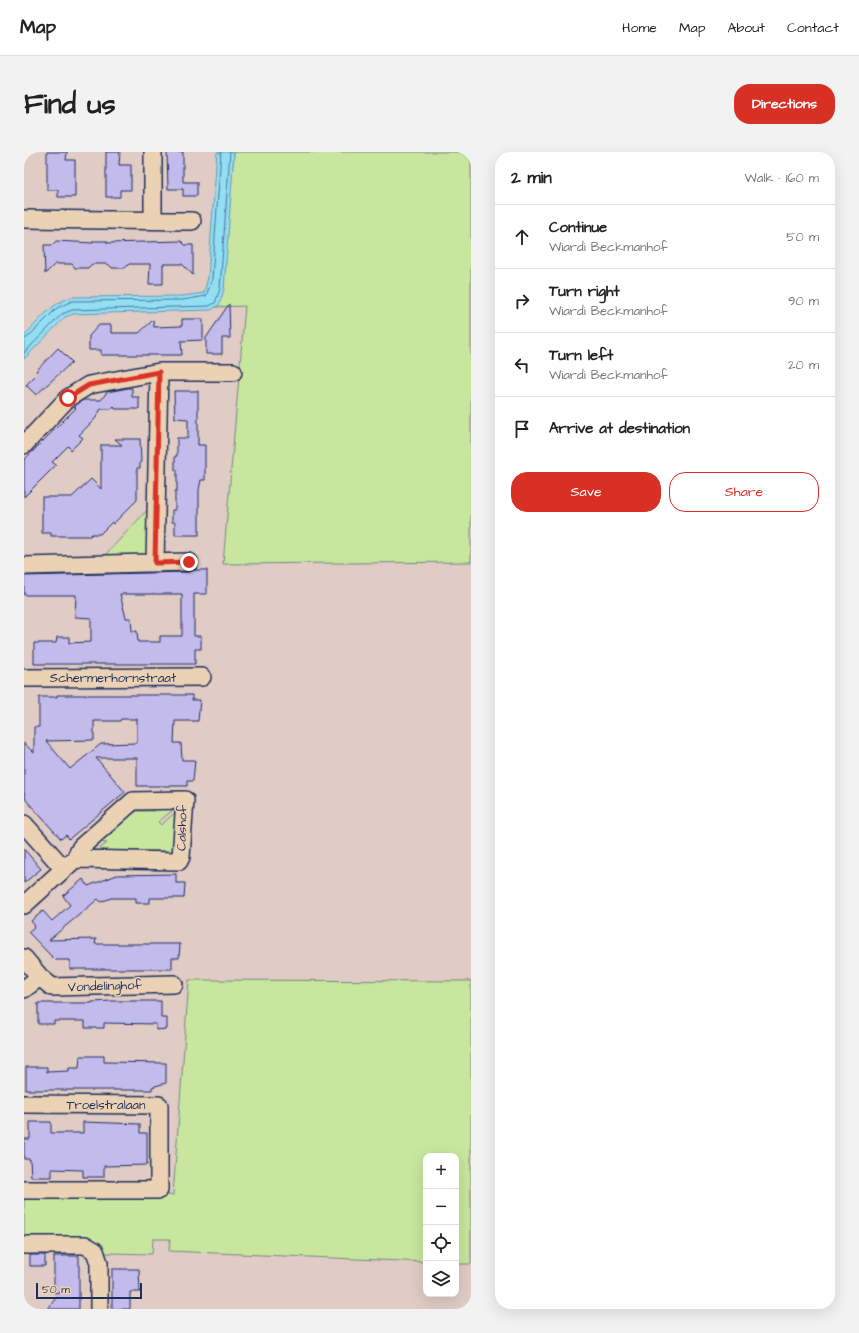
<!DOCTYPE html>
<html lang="en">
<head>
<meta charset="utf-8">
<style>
	:root { --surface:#fff; --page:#f2f2f2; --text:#222; --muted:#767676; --line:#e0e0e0; --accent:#d93025 }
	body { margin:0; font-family:"Architects Daughter",sans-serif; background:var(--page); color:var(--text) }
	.controls { position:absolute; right:12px; bottom:12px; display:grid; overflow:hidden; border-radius:8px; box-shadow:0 4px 16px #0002 }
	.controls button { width:36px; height:36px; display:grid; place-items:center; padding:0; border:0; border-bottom:1px solid var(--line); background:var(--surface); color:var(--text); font:20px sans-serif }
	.scale { position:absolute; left:12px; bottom:10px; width:106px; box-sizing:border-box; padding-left:4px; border:2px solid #1b2f5e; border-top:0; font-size:11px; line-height:14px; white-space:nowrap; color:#1b2f5e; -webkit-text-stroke:3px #ecd2b4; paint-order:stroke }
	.stop { position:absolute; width:12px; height:12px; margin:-9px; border:3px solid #d93025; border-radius:50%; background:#fff }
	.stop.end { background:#d93025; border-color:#fff; box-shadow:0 1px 4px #0008 }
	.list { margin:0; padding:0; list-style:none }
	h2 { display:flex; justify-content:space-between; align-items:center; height:52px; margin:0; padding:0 16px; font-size:17px }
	h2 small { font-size:13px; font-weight:400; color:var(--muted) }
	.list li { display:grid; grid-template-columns:26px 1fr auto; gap:12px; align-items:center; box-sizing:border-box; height:64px; padding:0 16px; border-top:1px solid var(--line) }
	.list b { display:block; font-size:15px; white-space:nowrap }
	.list p { margin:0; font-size:13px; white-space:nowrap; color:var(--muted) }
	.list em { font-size:13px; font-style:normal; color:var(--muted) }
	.actions { display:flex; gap:8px; padding:12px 16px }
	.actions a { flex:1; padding:9px 0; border:1px solid var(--accent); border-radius:16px; text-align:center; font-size:14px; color:var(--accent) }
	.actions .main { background:var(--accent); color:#fff }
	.icon { flex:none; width:22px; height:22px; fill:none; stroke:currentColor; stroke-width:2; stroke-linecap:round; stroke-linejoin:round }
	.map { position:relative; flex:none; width:447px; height:1157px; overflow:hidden; border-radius:16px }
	header { display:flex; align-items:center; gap:24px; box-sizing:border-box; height:56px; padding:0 20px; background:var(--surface); border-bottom:1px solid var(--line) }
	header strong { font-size:19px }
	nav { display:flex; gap:22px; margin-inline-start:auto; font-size:14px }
	.intro { display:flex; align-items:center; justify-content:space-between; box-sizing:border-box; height:96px; padding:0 24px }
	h1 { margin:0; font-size:28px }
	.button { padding:10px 18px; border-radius:16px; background:var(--accent); color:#fff; font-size:14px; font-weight:700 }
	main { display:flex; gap:24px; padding:0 24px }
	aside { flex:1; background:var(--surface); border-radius:16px; box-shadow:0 4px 16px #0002 }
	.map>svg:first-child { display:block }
</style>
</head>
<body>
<header>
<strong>Map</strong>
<nav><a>Home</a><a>Map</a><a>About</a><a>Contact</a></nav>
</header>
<div class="intro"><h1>Find us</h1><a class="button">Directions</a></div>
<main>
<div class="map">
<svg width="447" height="1157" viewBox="0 0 447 1157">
	<rect width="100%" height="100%" fill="#e0cbc5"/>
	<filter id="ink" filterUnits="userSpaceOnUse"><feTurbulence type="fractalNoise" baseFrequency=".025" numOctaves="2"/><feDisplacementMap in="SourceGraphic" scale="8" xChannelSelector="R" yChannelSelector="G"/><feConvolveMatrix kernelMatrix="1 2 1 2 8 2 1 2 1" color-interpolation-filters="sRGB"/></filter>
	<g filter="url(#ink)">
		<path fill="#c8e69e" stroke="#728a7e" d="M210 0H447V410L199 412 221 154 192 155 195 153Z
			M128 353 126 403H81Z
			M141 652 154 654 134 670 137 673 154 658 153 699 144 703V699H99L96 703 69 702 83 691 75 690 99 665 105 664 113 659H130Z
			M165 828 447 829V1112H432V1004H402V1110L145 1099 146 1087H129L128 1102 0 1099V1045L149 1043Z"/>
		<path fill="#92def2" stroke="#6298b7" d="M193 0H210L200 138 195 153 187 158 49 162 41 165 0 207V184C15 169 27 151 48 145L159 144 180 141 184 126Z"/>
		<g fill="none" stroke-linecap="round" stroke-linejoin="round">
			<path stroke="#4b7599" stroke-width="1" d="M0 187 4 185 33 156 48 149 159 148 182 144 188 127 197 0
				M0 201 38 162 48 158 185 154 191 151 196 137 206 0"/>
		</g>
		<path fill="#c4bbed" stroke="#1b2f5e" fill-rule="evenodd" d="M23 0H43L42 8H51V45H34V38H23Z
			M82 0H96L95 13H107V38H96V45H82Z
			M143 0H159V30H173V44H159V37H144Z
			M32 89 69 91V89H83V91L157 89 161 93H169V123L158 112H139V132H125L126 112H105L101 116H88L84 112H68L64 116H51L48 112H31L21 122 20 93H28Z
			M205 152 206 186H198V202H182V186Z
			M158 167H179V188L157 189 158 203H77V198H65V184L75 173H87V181H115L129 168 130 175 158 174Z
			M34 196 48 210 12 243 2 233 14 221 12 219Z
			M104 236H108V245H115V257H91L90 254 87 257H77L71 267 55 283 59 286 47 298 44 294 28 310 32 313 0 345V308L52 256 50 255 59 248H77L83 240Z
			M150 239H174V293H181V328H177L175 338V383H151V370H148V358H151V339H153V318H151V304H153V286H164V267L151 266Z
			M91 287H116L117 311 116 310V316H113V348L89 372 88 370 76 382H68L66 384H27V381H18V345H48L67 327 77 337V293H98Z
			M170 418H183V442H170V484H177V497H171V512H10V491H32L33 485H45V491L67 490V466L51 465 52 443H0V424L165 420ZM96 442H158V484H136V490H114L113 479H108L107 466H102Z
			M33 543H168V548H176L174 569H151L150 591H157L158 608H171L169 629H163V634H113V606H72L101 640 45 687 42 683 37 687 2 648 0 640V591L10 601V575H15V545H33ZM97 567H113V591L77 592 46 617 22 589 70 588V569H96Z
			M0 697 17 717 0 731Z
			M152 722V731H161L160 746H126V751H112V746H87L77 750 74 747 25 788 72 787 71 792H156L155 806H148V817H46V808H31L4 780 11 774 7 769 19 759 28 769 46 753 39 744 59 727 64 734 93 723Z
			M87 849H137V866H143V877L132 878V872L80 871V876H61V869H30V872H14V851H68V850Z
			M56 904H80V910L142 911V931L128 935V938H2V915H23V920L45 919V916H55Z
			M6 970H27V981H59V970L116 972V981H123V1013L80 1014V1025H59V1018L28 1017V1025H7L6 1007H0V987H6Z
			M6 1103H21V1114H6Z
			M30 1104H55V1157H24L36 1140 30 1141Z
			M88 1117H115L116 1140H106V1157H88Z"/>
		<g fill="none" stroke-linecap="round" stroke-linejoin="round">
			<g stroke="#1b2f5e" stroke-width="20">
				<path id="minor" d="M0 67 168 69
					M129 69V0
					M0 293 44 246 65 233 135 220H209
					M131 411 135 220
					M0 414 165 410
					M0 526 178 525
					M161 648 157 705 155 709 51 707 57 695 109 649Z
					M0 672 40 717
					M0 753 51 707
					M0 806 16 825 28 835 150 832
					M0 837 16 825
					M0 952 135 953V1038H0
					M0 1093H61L71 1099 75 1111V1157"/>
			</g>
			<use href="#minor" stroke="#ecd2b4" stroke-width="17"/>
		</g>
	</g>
	<g fill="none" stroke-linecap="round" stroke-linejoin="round" filter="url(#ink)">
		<path stroke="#d93025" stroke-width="5" d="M44 246 65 233 135 220 131 411 165 410"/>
	</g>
	<g text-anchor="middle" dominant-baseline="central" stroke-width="3" stroke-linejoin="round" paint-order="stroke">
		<g font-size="13" fill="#1b2f5e" stroke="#ecd2b4">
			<text x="89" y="526">Schermerhornstraat</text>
			<text transform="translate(158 676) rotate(-89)">Calshof</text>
			<text transform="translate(81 834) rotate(-2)">Vondelinghof</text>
			<text x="82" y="953">Troelstralaan</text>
		</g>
	</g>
</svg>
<div class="controls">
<button>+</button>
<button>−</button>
<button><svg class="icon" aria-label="locate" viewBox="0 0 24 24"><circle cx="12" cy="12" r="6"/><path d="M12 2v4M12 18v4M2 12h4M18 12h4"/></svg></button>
<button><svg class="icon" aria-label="layers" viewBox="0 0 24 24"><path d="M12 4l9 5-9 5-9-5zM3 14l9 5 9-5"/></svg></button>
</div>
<div class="scale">50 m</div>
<div class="stop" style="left:44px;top:246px"></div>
<div class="stop end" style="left:165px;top:410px"></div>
</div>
<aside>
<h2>2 min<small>Walk · 160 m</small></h2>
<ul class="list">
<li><svg class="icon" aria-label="ahead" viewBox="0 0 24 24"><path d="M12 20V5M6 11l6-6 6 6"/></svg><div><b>Continue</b><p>Wiardi Beckmanhof</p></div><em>50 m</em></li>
<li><svg class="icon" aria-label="right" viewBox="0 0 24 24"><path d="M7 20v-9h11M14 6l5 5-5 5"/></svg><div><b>Turn right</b><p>Wiardi Beckmanhof</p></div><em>90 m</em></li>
<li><svg class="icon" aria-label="left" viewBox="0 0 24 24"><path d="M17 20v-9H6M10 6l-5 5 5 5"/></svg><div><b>Turn left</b><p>Wiardi Beckmanhof</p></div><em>20 m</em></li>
<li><svg class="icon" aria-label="arrive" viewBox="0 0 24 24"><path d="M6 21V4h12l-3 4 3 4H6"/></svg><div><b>Arrive at destination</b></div></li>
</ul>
<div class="actions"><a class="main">Save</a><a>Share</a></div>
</aside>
</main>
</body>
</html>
